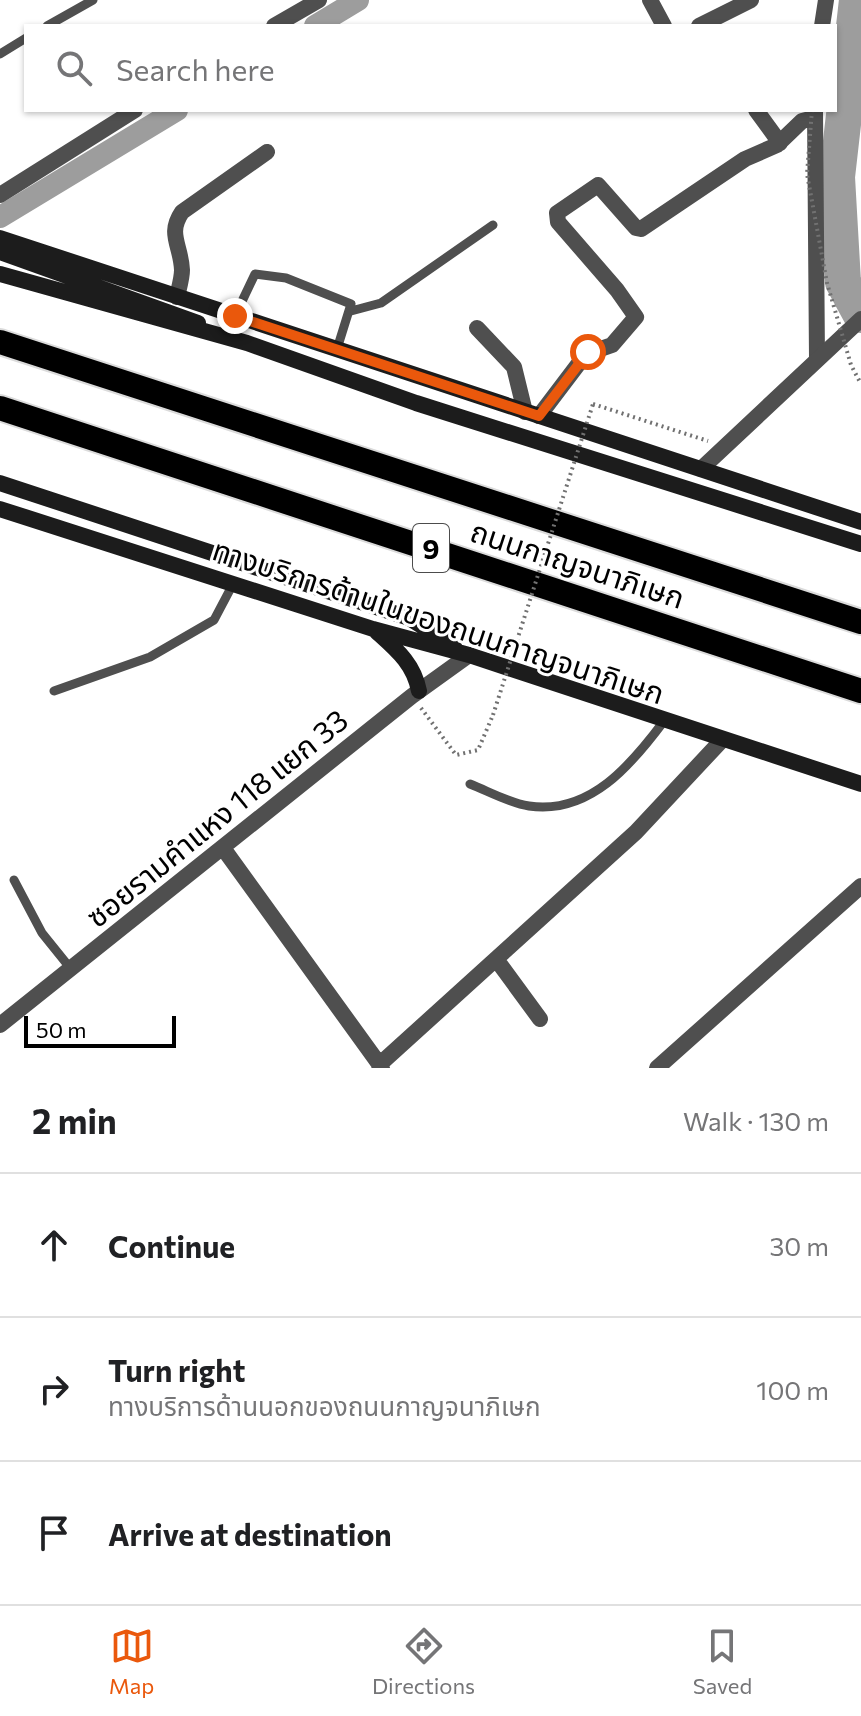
<!DOCTYPE html>
<html lang="en">
<head>
<meta charset="utf-8">
<style>
	:root { --surface:#fff; --page:#f2f2f2; --text:#202124; --muted:#757577; --line:#e0e0e0; --accent:#ea580c }
	body { margin:0; font-family:Commissioner,"Noto Sans Thai",sans-serif; background:var(--page); color:var(--text) }
	.scale { position:absolute; left:24px; bottom:20px; width:152px; box-sizing:border-box; padding-left:8px; border:4px solid #000; border-top:0; font-size:22px; line-height:28px; white-space:nowrap; color:#000; -webkit-text-stroke:6px #fff; paint-order:stroke }
	.stop { position:absolute; width:24px; height:24px; margin:-18px; border:6px solid #ea580c; border-radius:50%; background:#fff }
	.stop.end { background:#ea580c; border-color:#fff; box-shadow:0 2px 8px #0008 }
	.list { margin:0; padding:0; list-style:none }
	h2 { display:flex; justify-content:space-between; align-items:center; height:104px; margin:0; padding:0 32px; font-size:34px }
	h2 small { font-size:26px; font-weight:400; color:var(--muted) }
	.list li { display:grid; grid-template-columns:52px 1fr auto; gap:24px; align-items:center; box-sizing:border-box; height:144px; padding:0 32px; border-top:2px solid var(--line) }
	.list b { display:block; font-size:30px; white-space:nowrap }
	.list p { margin:0; font-size:26px; white-space:nowrap; color:var(--muted) }
	.list em { font-size:26px; font-style:normal; color:var(--muted) }
	.icon { flex:none; width:44px; height:44px; fill:none; stroke:currentColor; stroke-width:2; stroke-linecap:round; stroke-linejoin:round }
	.map { position:relative; flex:none; width:861px; height:1068px; overflow:hidden }
	.search { position:absolute; background:var(--surface); box-shadow:0 2px 6px #0004; left:24px; right:24px; top:24px; height:88px; display:flex; align-items:center; gap:20px; box-sizing:border-box; padding:0 28px; border-radius:0px; color:var(--muted); font-size:30px }
	.sheet { height:536px; background:var(--surface) }
	nav { display:flex; justify-content:space-around; align-items:center; box-sizing:border-box; height:112px; border-top:2px solid var(--line); background:var(--surface); font-size:22px; color:var(--muted) }
	nav a { display:grid; justify-items:center; gap:4px }
	nav .on { color:var(--accent) }
	.map>svg:first-child { display:block }
</style>
</head>
<body>
<div class="map">
<svg width="861" height="1068" viewBox="0 0 861 1068">
	<rect width="100%" height="100%" fill="#fff"/>
	<g fill="none" stroke-linecap="round" stroke-linejoin="round">
		<path stroke="#9d9d9d" stroke-width="22" d="M315 26 358 0
			M0 217 177 110"/>
		<path stroke="#9d9d9d" stroke-width="36" d="M857 0 837 177 843 282 861 315"/>
		<g stroke="#dbdbdb" stroke-width="28">
			<path id="motorway" d="M0 342 861 622
				M0 408 861 691"/>
		</g>
		<path stroke="#717171" stroke-width="4" stroke-dasharray="2 4" stroke-linecap="butt" d="M593 404 708 441
			M421 708 456 755 478 750 493 715"/>
		<path stroke="#4f4f4f" stroke-width="9" d="M47 26 93 0
			M0 54 26 38
			M351 311 381 303 493 225
			M235 316 255 274 286 278 351 304 337 349
			M54 691 150 657 214 620 233 584
			M470 784C488 791 509 803 529 806 590 815 632 764 664 721
			M14 880 42 933 71 969"/>
		<path stroke="#4f4f4f" stroke-width="16" d="M650 0 664 26
			M274 26 319 0
			M699 26 751 0
			M822 26 826 0
			M756 110 780 143
			M815 110 817 359
			M0 195 135 110
			M177 297C179 288 182 278 182 270 181 245 167 234 182 212L267 152
			M477 328 514 367 525 412
			M539 416 586 354 612 345 636 317 617 290 558 222 557 213 598 185 636 228 641 229 745 159 777 145 802 121 814 118
			M223 848 382 1068
			M496 959 540 1019
			M0 1025 412 696 469 655
			M379 1065 636 832 722 740
			M657 1068 861 886"/>
		<path stroke="#4f4f4f" stroke-width="16" d="M701 469 861 319"/>
		<path stroke="#1c1c1c" stroke-width="16" d="M0 238 861 522
			M0 252 198 323
			M0 274 247 343 416 403 861 544
			M0 483 409 618 454 646
			M0 509 373 629 469 655 861 784
			M377 632C397 650 414 664 419 691"/>
		<use href="#motorway" stroke="#000" stroke-width="24"/>
		<path stroke="#717171" stroke-width="4" stroke-dasharray="2 4" stroke-linecap="butt" d="M812 110 807 174 827 283 851 365 861 384
			M493 715 593 404"/>
	</g>
	<g fill="none" stroke-linecap="round" stroke-linejoin="round">
		<path stroke="#ea580c" stroke-width="10" d="M235 316 539 416 588 352"/>
	</g>
	<g text-anchor="middle" dominant-baseline="central" stroke-width="6" stroke-linejoin="round" paint-order="stroke">
		<rect fill="#fff" stroke="#4c4c4c" stroke-width="2" x="413" y="524" width="36" height="48" rx="6"/>
		<g font-size="28" font-weight="bold" fill="#000">
			<text x="431" y="548">9</text>
		</g>
		<g font-size="30" fill="#000" stroke="#fff">
			<text transform="translate(578 563) rotate(18)">ถนนกาญจนาภิเษก</text>
			<text transform="translate(439 620) rotate(18)">ทางบริการด้านในของถนนกาญจนาภิเษก</text>
			<text transform="translate(216 817) rotate(-39)">ซอยรามคำแหง 118 แยก 33</text>
		</g>
	</g>
</svg>
<div class="scale">50 m</div>
<div class="stop" style="left:588px;top:352px"></div>
<div class="stop end" style="left:235px;top:316px"></div>
<div class="search"><svg class="icon" aria-label="search" viewBox="0 0 24 24"><circle cx="10" cy="10" r="6"/><path d="M15 15l6 6"/></svg>Search here</div>
</div>
<section class="sheet">
<h2>2 min<small>Walk · 130 m</small></h2>
<ul class="list">
<li><svg class="icon" aria-label="ahead" viewBox="0 0 24 24"><path d="M12 20V5M6 11l6-6 6 6"/></svg><div><b>Continue</b></div><em>30 m</em></li>
<li><svg class="icon" aria-label="right" viewBox="0 0 24 24"><path d="M7 20v-9h11M14 6l5 5-5 5"/></svg><div><b>Turn right</b><p>ทางบริการด้านนอกของถนนกาญจนาภิเษก</p></div><em>100 m</em></li>
<li><svg class="icon" aria-label="arrive" viewBox="0 0 24 24"><path d="M6 21V4h12l-3 4 3 4H6"/></svg><div><b>Arrive at destination</b></div></li>
</ul>
</section>
<nav>
<a class="on"><svg class="icon" aria-label="map" viewBox="0 0 24 24"><path d="M3 6l6-2 6 2 6-2v14l-6 2-6-2-6 2zM9 4v14M15 6v14"/></svg>Map</a>
<a><svg class="icon" aria-label="directions" viewBox="0 0 24 24"><path d="M12 3l9 9-9 9-9-9zM9 14v-3h6M13 9l2 2-2 2"/></svg>Directions</a>
<a><svg class="icon" aria-label="saved" viewBox="0 0 24 24"><path d="M7 4h10v16l-5-4-5 4z"/></svg>Saved</a>
</nav>
</body>
</html>
